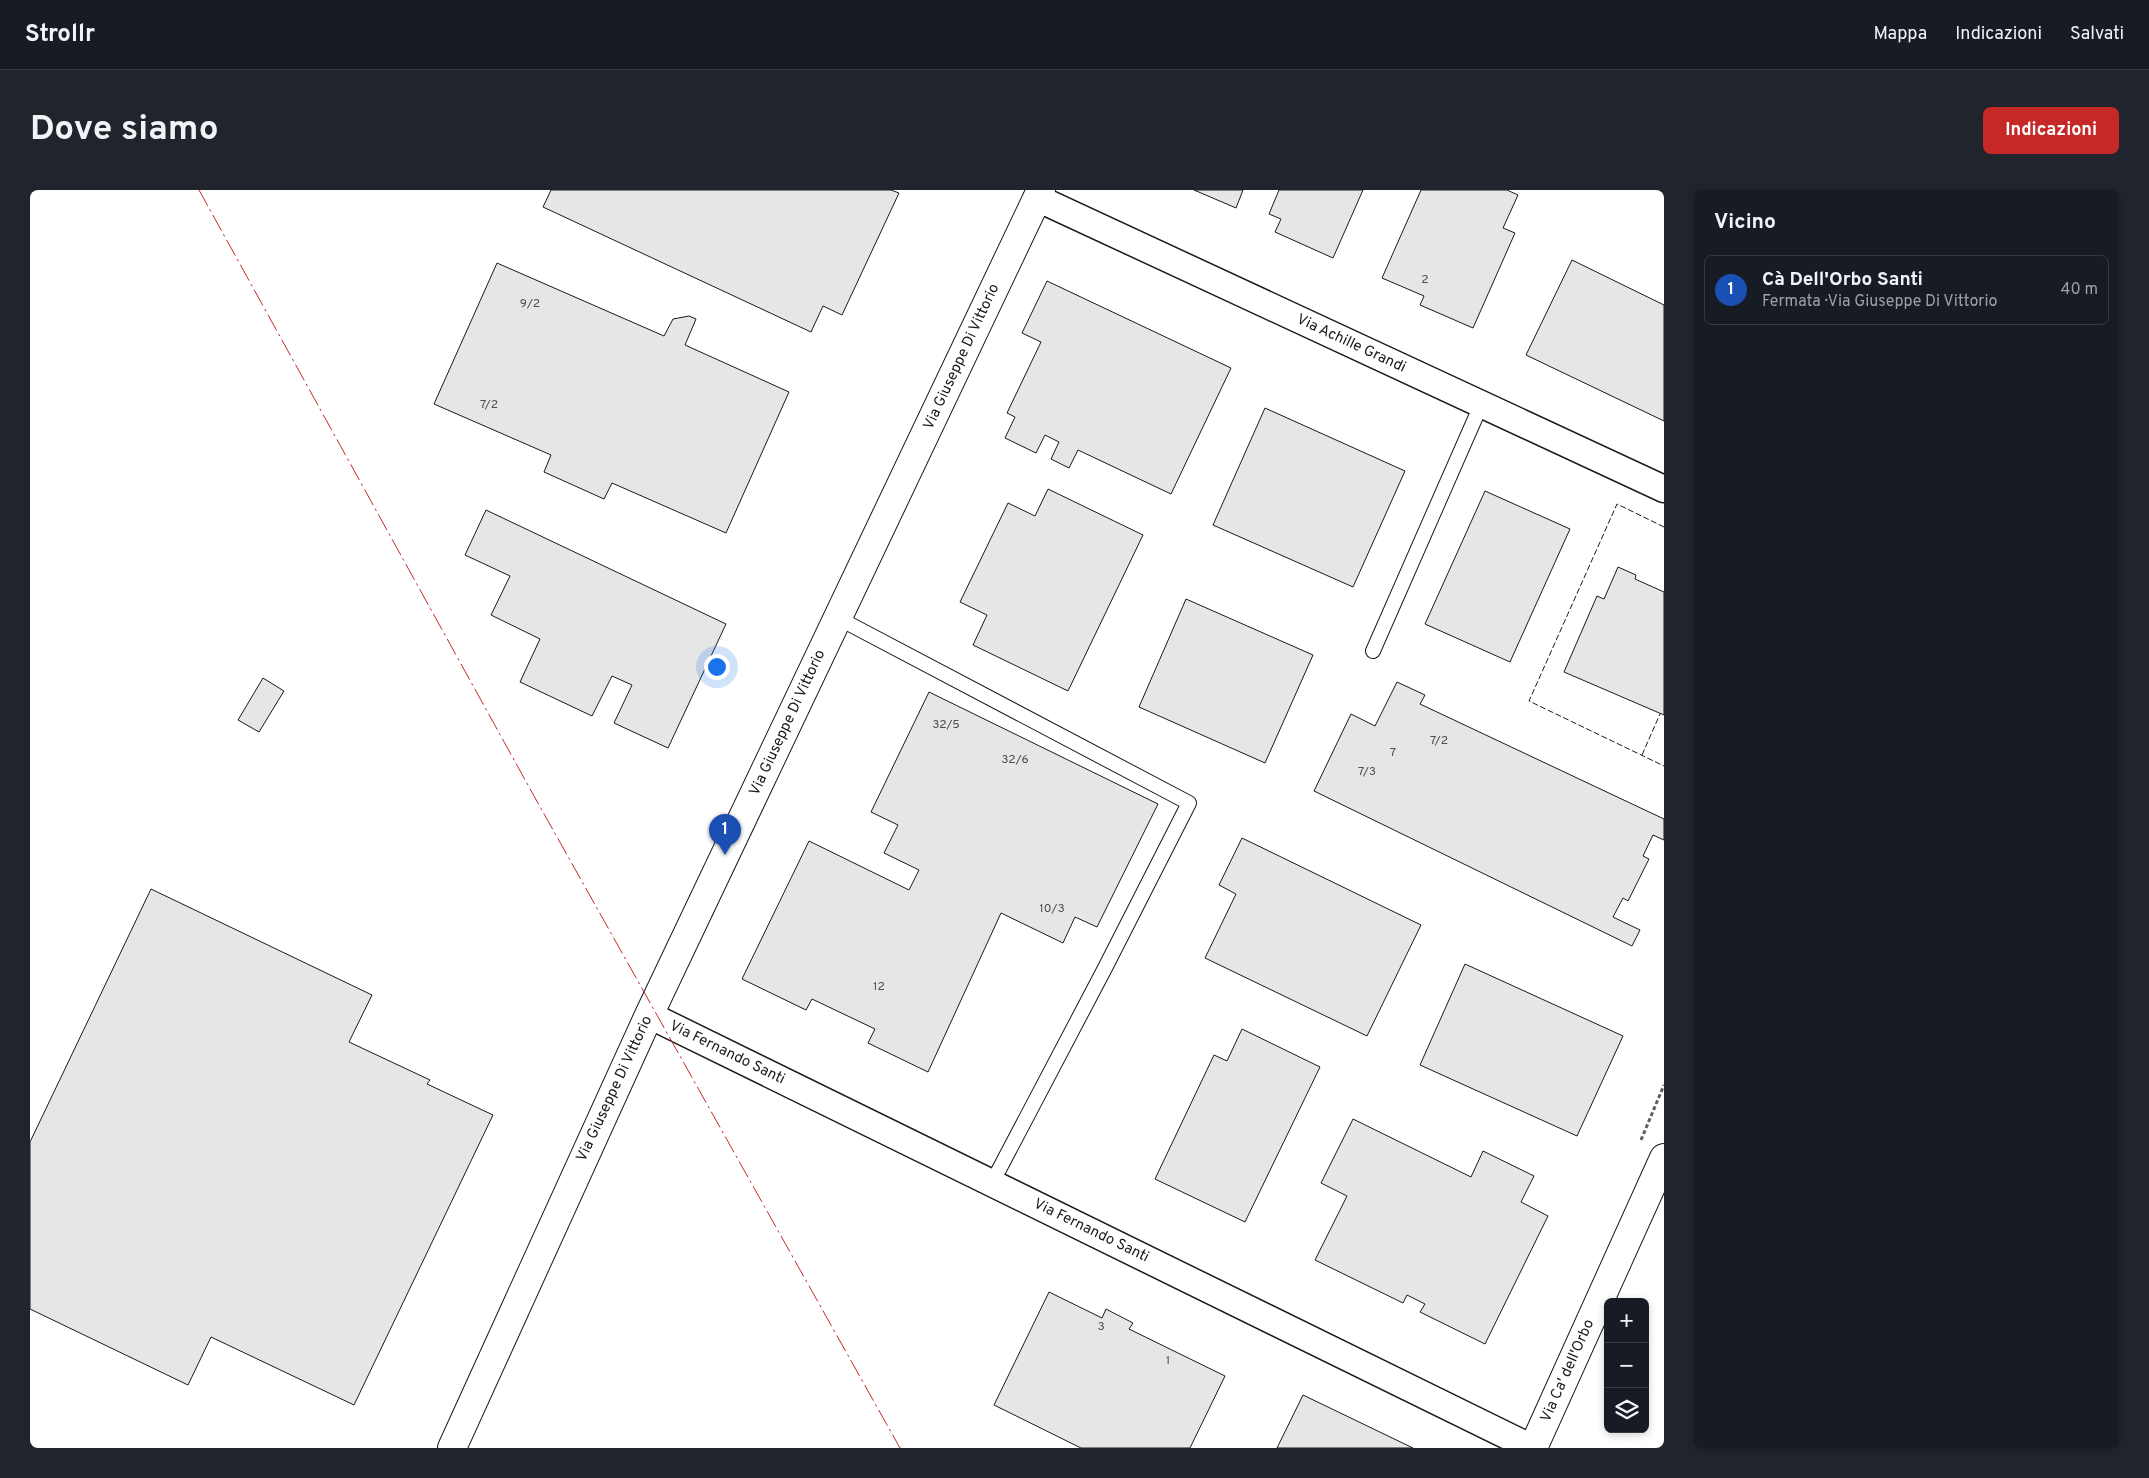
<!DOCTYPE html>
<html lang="it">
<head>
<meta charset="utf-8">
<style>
	:root { --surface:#171b24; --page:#20242c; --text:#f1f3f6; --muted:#9ea1a6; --line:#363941; --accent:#c62828 }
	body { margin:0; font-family:Overpass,sans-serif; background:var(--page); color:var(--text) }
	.controls { position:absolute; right:15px; bottom:15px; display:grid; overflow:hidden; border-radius:8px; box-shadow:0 2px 8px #0003 }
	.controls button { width:45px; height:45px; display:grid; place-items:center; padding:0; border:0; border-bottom:1px solid var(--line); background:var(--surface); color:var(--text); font:25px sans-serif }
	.you { position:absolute; left:686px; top:476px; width:18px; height:18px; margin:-12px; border:4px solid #fff; border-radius:50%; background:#1a73e8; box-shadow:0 0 0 8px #1a73e833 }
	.badge { display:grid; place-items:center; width:32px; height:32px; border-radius:50%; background:var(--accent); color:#fff; font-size:16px; font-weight:700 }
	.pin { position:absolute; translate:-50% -41px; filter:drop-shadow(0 1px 2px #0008) }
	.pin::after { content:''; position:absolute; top:26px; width:18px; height:15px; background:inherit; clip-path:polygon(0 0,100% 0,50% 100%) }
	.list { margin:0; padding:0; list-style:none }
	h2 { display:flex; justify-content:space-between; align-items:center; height:65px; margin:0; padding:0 20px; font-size:21px }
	h2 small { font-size:16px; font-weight:400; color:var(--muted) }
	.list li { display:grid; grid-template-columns:32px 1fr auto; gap:15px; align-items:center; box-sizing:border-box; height:70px; margin:0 10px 10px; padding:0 10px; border:1px solid var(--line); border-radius:8px }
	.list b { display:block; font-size:19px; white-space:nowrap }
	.list p { margin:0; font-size:16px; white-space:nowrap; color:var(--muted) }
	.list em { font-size:16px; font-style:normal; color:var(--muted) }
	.icon { flex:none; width:28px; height:28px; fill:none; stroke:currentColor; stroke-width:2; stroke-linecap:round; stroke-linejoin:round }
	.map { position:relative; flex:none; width:1634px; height:1258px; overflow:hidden; border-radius:8px }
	header { display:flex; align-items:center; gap:30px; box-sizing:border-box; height:70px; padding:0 25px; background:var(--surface); border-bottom:1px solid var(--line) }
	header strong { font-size:24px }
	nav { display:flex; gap:28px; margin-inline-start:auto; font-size:18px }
	.intro { display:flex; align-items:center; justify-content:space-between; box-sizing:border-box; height:120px; padding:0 30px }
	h1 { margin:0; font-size:35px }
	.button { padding:12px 22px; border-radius:8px; background:var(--accent); color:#fff; font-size:18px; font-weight:700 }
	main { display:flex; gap:30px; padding:0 30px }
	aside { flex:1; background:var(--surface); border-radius:8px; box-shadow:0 2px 8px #0003 }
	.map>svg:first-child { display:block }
</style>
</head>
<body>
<header>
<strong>Strollr</strong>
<nav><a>Mappa</a><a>Indicazioni</a><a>Salvati</a></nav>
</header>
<div class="intro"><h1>Dove siamo</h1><a class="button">Indicazioni</a></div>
<main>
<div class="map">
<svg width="1634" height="1258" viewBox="0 0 1634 1258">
	<rect width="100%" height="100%" fill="#fff"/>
	<path fill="#e6e6e6" stroke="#1a1a1a" d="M521 0H861L869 3 812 125 793 116 781 142 513 17Z
		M1164 0H1213L1206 18Z
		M1249 0H1333L1303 68 1245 42 1251 29 1239 24Z
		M1391 0H1477L1488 5 1473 38 1485 43 1443 138 1390 115 1394 106 1352 88Z
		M1542 70 1634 115V231L1496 165Z
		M467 73 634 146 643 129 659 126 666 129 655 155 759 202 696 343 582 293 574 309 514 282 521 265 404 214Z
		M1017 91 1201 178 1141 304 1048 260 1039 278 1021 269 1029 252 1015 245 1006 263 975 248 985 227 977 223 1011 152 992 143Z
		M1235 218 1375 281 1323 397 1183 335Z
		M1018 299 1113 345 1038 501 943 455 957 425 930 412 978 313 1005 326Z
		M1455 301 1540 339 1480 472 1395 434Z
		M456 320 696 434 638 558 584 533 602 495 582 486 562 526 490 492 510 449 461 425 480 386 435 365Z
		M1588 377 1606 385 1605 389 1634 402V525L1534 482 1567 406 1574 409Z
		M1156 409 1283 465 1235 573 1109 517Z
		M233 488 254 501 229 542 208 530Z
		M1367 492 1395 505 1390 514 1634 629V650L1623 645 1613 666 1619 669 1598 711 1593 708 1583 727 1610 740 1602 756 1284 601 1321 524 1345 536Z
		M899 502 1128 614 1067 737 1045 727 1033 753 971 723 898 882 838 853 845 839 782 809 776 820 712 789 779 651 879 700 889 680 854 663 868 635 841 622Z
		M1212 648 1391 735 1337 846 1175 768 1206 704 1189 695Z
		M121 699 342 805 319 852 400 890 397 894 463 925 324 1215 181 1147 158 1195 0 1119V952Z
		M1435 774 1593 846 1547 946 1390 875Z
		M1212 839 1290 877 1215 1032 1125 989 1184 865 1197 871Z
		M1323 929 1441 987 1453 961 1504 986 1491 1012 1518 1026 1455 1154 1390 1122 1395 1114 1377 1105 1373 1113 1285 1070 1317 1006 1291 993Z
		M1019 1102 1072 1128 1076 1119 1103 1133 1099 1139 1195 1186 1160 1258H1051L964 1215Z
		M1273 1205 1356 1245 1383 1258H1247Z"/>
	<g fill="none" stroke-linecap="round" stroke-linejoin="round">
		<g stroke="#1a1a1a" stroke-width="16">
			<path id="lane" d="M808 428 1159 613 1075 778 962 993
				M1343 461 1451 215"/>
		</g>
		<g stroke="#1a1a1a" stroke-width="29">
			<path id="street" d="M1007 8 1634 299
				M619 825 1502 1258"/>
		</g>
		<g stroke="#1a1a1a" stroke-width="30">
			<path id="secondary" d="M422 1258 619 825 1011 0
				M1503 1258 1634 968"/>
		</g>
		<path stroke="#5f5f5f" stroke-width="3" stroke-dasharray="4 2.5" stroke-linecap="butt" d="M1611 950 1634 895"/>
		<use href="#lane" stroke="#fff" stroke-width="14"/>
		<use href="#street" stroke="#fff" stroke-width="26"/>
		<use href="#secondary" stroke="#fff" stroke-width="28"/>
		<path stroke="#1a1a1a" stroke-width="1" stroke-dasharray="6 2.5" stroke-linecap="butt" d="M1634 337 1587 314 1499 511 1634 576
			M1612 565 1630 524"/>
		<path stroke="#c62828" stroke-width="1" stroke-dasharray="18 4 2.5 4" stroke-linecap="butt" d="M169 0 504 606 870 1258"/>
	</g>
	<g text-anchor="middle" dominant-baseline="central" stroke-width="4" stroke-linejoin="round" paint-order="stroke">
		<g font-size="12" fill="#4d4d4d">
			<text x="1395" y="90">2</text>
			<text x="500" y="114">9/2</text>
			<text x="459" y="215">7/2</text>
			<text x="916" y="535">32/5</text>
			<text x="1409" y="551">7/2</text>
			<text x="1363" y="563">7</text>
			<text x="985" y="570">32/6</text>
			<text x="1337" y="582">7/3</text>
			<text x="1022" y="719">10/3</text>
			<text x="849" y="797">12</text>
			<text x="1071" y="1137">3</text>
			<text x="1138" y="1171">1</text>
		</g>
		<g font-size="15" fill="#1a1a1a" stroke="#fff">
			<text transform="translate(1321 154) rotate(25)">Via Achille Grandi</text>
			<text transform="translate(932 167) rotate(-65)">Via Giuseppe Di Vittorio</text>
			<text transform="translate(758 533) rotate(-65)">Via Giuseppe Di Vittorio</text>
			<text transform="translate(697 863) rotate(26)">Via Fernando Santi</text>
			<text transform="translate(585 899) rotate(-65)">Via Giuseppe Di Vittorio</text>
			<text transform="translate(1061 1041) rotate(26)">Via Fernando Santi</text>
			<text transform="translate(1538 1181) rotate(-66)">Via Ca' dell'Orbo</text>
		</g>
	</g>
</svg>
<div class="controls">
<button>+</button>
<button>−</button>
<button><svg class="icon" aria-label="layers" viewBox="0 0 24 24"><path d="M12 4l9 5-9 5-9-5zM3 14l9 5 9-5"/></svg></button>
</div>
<div class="you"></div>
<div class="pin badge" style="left:695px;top:665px;background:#1a4fb4">1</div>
</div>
<aside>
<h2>Vicino<small></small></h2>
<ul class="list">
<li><span class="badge" style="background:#1a4fb4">1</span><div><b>Cà Dell'Orbo Santi</b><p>Fermata · Via Giuseppe Di Vittorio</p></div><em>40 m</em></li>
</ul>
</aside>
</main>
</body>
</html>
